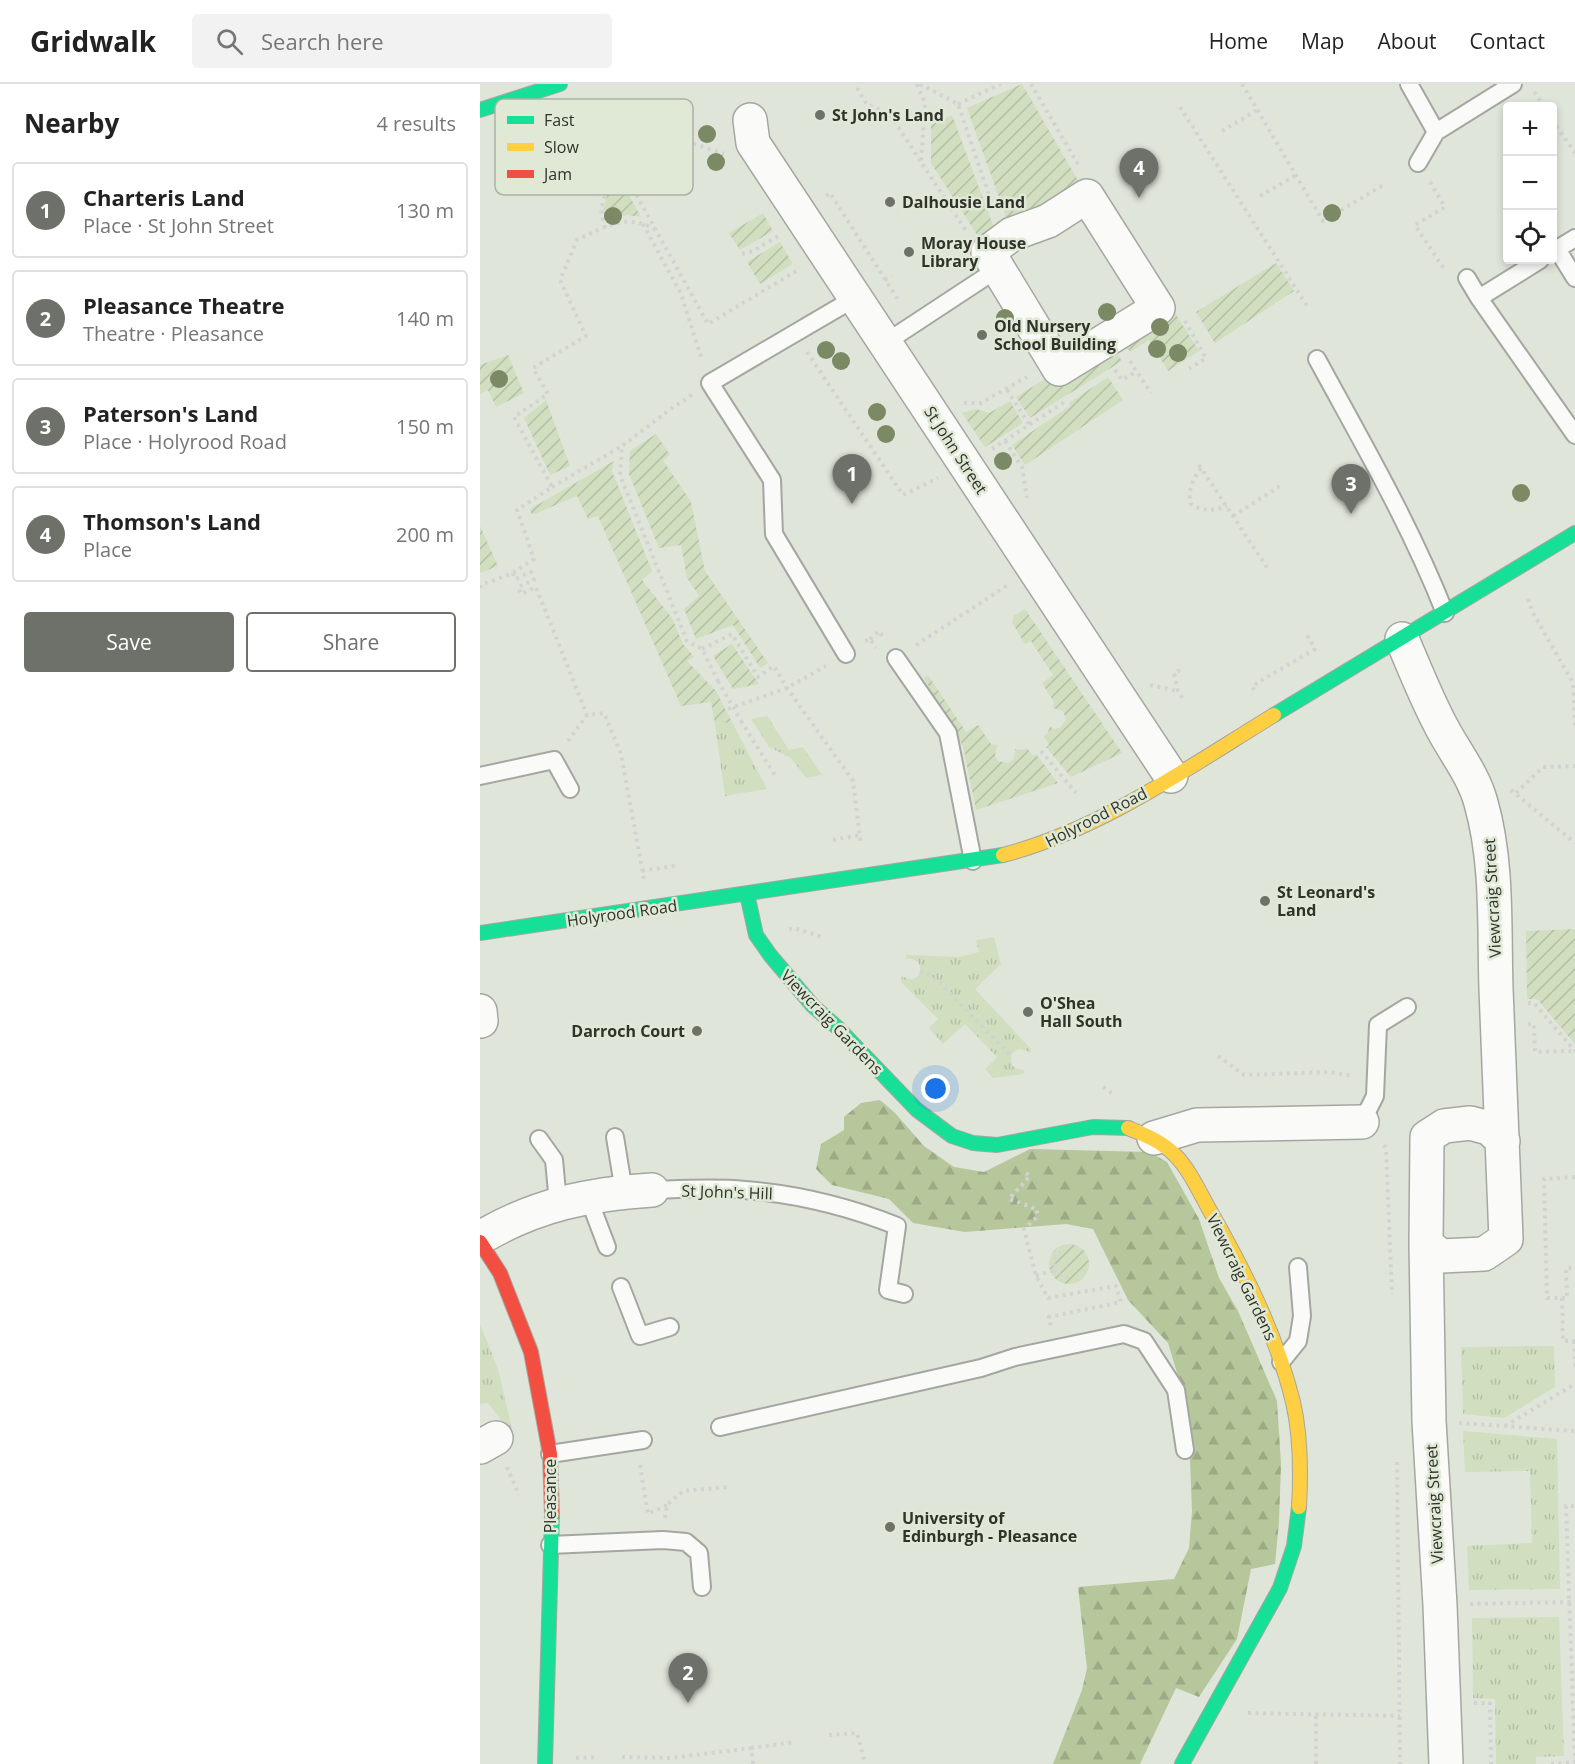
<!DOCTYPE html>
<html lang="en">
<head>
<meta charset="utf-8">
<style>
	:root { --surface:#fff; --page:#f2f2f2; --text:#222; --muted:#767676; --line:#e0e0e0; --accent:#6e7169 }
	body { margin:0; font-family:"Open Sans",sans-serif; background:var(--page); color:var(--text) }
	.controls { position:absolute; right:18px; top:18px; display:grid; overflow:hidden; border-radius:6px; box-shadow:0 3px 9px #0003 }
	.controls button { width:54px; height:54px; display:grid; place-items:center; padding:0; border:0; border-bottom:2px solid var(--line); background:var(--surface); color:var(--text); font:30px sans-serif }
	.you { position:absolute; left:456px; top:1005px; width:21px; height:21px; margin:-15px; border:4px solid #fff; border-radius:50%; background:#1a73e8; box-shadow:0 0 0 9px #1a73e833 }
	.badge { display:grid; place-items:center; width:39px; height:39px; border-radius:50%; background:var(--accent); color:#fff; font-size:20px; font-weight:700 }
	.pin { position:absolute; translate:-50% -50px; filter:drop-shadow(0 2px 3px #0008) }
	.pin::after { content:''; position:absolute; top:32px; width:21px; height:18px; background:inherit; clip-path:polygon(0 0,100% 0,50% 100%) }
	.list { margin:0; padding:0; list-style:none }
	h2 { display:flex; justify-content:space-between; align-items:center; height:78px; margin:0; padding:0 24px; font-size:26px }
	h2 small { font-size:20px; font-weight:400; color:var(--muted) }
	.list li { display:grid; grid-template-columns:39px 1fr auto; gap:18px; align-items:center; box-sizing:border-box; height:96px; margin:0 12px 12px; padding:0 12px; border:2px solid var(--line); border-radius:6px }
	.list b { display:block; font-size:22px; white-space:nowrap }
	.list p { margin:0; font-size:20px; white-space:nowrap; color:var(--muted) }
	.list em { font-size:20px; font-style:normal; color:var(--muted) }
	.actions { display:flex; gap:12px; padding:18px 24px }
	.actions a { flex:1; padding:14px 0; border:2px solid var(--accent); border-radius:6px; text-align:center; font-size:21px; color:var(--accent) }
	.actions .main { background:var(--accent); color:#fff }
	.icon { flex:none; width:33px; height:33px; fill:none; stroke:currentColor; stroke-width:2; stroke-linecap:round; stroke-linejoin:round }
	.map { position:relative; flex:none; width:1095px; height:1680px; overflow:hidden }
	header { display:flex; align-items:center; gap:36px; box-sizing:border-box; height:84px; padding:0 30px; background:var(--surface); border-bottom:2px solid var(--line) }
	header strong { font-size:28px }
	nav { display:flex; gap:33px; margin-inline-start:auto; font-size:21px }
	.search { width:420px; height:54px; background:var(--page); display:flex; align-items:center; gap:15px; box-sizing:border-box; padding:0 21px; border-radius:6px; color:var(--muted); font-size:22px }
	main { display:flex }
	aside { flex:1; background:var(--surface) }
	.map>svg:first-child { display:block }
</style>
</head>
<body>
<header>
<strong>Gridwalk</strong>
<div class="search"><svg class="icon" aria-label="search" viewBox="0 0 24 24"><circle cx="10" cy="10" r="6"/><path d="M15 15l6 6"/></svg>Search here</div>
<nav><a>Home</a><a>Map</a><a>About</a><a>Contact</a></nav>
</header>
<main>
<aside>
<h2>Nearby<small>4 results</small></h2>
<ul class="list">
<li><span class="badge">1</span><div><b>Charteris Land</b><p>Place · St John Street</p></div><em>130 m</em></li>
<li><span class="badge">2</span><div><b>Pleasance Theatre</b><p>Theatre · Pleasance</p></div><em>140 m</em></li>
<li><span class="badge">3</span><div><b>Paterson's Land</b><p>Place · Holyrood Road</p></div><em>150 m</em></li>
<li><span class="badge">4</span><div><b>Thomson's Land</b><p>Place</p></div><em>200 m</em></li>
</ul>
<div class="actions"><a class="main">Save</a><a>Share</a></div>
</aside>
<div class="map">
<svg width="1095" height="1680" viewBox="0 0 1095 1680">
	<defs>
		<pattern id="grass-tufts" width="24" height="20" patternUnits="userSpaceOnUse" patternTransform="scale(1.5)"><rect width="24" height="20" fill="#d1dec0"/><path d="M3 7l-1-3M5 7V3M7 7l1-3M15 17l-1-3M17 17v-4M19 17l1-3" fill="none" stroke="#b4bfa5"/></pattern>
		<pattern id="forest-firs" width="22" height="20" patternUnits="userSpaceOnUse" patternTransform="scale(1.5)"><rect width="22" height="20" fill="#b5c79b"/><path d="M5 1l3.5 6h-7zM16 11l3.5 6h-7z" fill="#9cab86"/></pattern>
		<pattern id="garden-furrows" width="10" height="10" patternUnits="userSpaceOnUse" patternTransform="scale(1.5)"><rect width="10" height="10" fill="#d1dec0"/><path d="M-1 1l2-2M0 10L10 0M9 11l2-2" fill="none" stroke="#b4bfa5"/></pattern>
	</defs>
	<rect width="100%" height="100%" fill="#e0e5da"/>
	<path fill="url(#grass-tufts)" d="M287 632 309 666 323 663 342 691 326 694 311 674 289 663 271 635Z
		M252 638 287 705 245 712 235 640Z
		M514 853 521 880 495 905 551 965 550 969C543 964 539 964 532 969 529 980 533 986 545 986L543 990 513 994 505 985 517 973 485 940 463 960 449 944 458 935 421 898 422 892C443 905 449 871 425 875L426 871 479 873 499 868 496 856Z
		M0 1240 18 1285 34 1353 8 1319 0 1320Z
		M1074 1262 1075 1303 1024 1334 983 1330 981 1263Z
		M983 1347 1077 1355 1080 1505 989 1506 987 1462 1052 1459 1050 1387 985 1388Z
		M1079 1533 1084 1672 1056 1673V1680H1016L1015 1615 993 1614 992 1534Z"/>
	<path fill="url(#forest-firs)" d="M400 1016 415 1029 444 1062 474 1083 504 1088 550 1065 669 1068 687 1078 719 1135 739 1194 758 1227 797 1317 801 1380 799 1438 795 1480 771 1485 757 1555 719 1613 696 1604 660 1680H573L602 1606 607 1584 598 1503 694 1495 709 1464 712 1427 708 1325 688 1259 648 1216 613 1145 586 1140 485 1148 433 1139 409 1115 352 1101 336 1085 341 1060 364 1046V1033L381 1019Z"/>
	<path fill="url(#garden-furrows)" d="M542 0 607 112 532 150 487 24Z
		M472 31 524 171 508 168 451 79V40Z
		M143 100 161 133 147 131 125 137 123 125 129 106Z
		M283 129 293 147 260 166 249 149Z
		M300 158 313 180 280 200 267 178Z
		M796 179 814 207 735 259 716 228Z
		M695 229 719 267 688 287 669 256 650 268 638 250 651 257Z
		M628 256 642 277 550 334 536 313Z
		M28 271 44 309 16 323 8 306 0 310V281Z
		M628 293 643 316 545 381 532 361 590 322 589 319Z
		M66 316 90 382 70 391 44 334Z
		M530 317 543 339 505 363 482 329 496 325 509 329Z
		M176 350 190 371 183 376 211 418 225 487 288 579 280 584 253 541 216 555 204 525 219 512 207 494 201 461 179 464 149 390 150 367Z
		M134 377 132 387 172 487 162 496 192 534 203 560 214 573 207 577 236 607 252 638 235 640 231 618 201 622 118 432 108 435 97 412 52 431 50 425Z
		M0 442 18 482 0 489Z
		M545 525 642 669 591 693 566 663 569 661 564 652 568 649 570 642 573 645 580 644 586 636 583 627 573 624 574 618 562 599 573 591 551 557 545 560 532 538 534 532Z
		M252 560 279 600 253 605 233 572Z
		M448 591 486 648 498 641 511 660 517 661 515 671 518 677 528 679 534 675 535 665 542 666 547 664 553 672 556 670 578 699 496 726 483 662 444 594Z
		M1095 845V960L1057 915H1047L1046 847Z
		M569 1180a20 20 0 1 1 40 0a20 20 0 1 1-40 0Z"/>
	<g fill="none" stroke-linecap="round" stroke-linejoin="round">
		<g stroke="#a4a7a0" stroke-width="20">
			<path id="lane" d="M929 0 956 48
				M938 79 956 48 1033 0
				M1077 165 1095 154
				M1072 168 1077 165 1095 194
				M1060 176 999 214 1095 351
				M987 194 999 214
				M405 259 519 184
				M837 275C882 358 930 440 965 529
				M366 570 294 450 292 396 230 299 375 214
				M416 574 468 649 493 777
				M0 692 74 676 90 705
				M882 1038 895 1012 898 941 927 923
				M135 1053 144 1108
				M59 1055 74 1076 78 1119
				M172 1106C203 1105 234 1103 265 1106 316 1110 369 1123 417 1142L408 1206 424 1210
				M108 1113 127 1163
				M141 1203 160 1252 190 1243
				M801 1278 818 1257 822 1232 818 1183
				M240 1343 501 1284 535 1273 644 1250 664 1257 696 1306 705 1366
				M70 1370 163 1356
				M70 1461 183 1456 206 1458 219 1469 222 1503"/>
		</g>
		<g stroke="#a4a7a0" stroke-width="36">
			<path id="street" d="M270 36 273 59 691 692
				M607 112 678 224 579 285 508 168 532 150 568 137Z
				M922 555C934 583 945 611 959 638 972 665 993 689 1001 719 1018 779 1014 843 1016 905 1019 988 1023 1072 1026 1155L1004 1170 961 1172 946 1160 947 1053 964 1042 990 1039 1009 1044 1023 1057
				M0 927 1 937
				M674 1054 717 1041 882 1038
				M0 1154C55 1121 109 1110 172 1106
				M946 1160 949 1337 960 1521 966 1680
				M0 1363 16 1354"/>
		</g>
		<g stroke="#a4a7a0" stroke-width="16">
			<path id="fast" d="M0 26 80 0
				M794 631 1095 449
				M267 810 276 851 290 871 333 922 358 944 437 1026 472 1052 493 1059 517 1061 613 1043 648 1044
				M0 849 523 771
				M65 1680 72 1431
				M702 1680 800 1504 814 1462 819 1423"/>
		</g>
		<g stroke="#a4a7a0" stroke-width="16">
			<path id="slow" d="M523 771C620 746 709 683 794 631
				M648 1044C665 1051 681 1057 695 1071 709 1085 719 1107 729 1125 764 1186 796 1249 813 1318 821 1352 821 1388 819 1423"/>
		</g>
		<g stroke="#a4a7a0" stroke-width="16">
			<path id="jam" d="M0 1158 20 1189 51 1268 70 1370 72 1431"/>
		</g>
		<path stroke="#d2d3d1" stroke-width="4" stroke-dasharray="3 4.5" stroke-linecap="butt" d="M437 0 445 19 441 78 486 147
			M440 0 478 20 514 126
			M551 0 599 82
			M762 0 843 137 905 100
			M377 4 387 21 409 29 441 78
			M1054 8 1064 22
			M108 16 114 29
			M478 20 521 0
			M700 23 827 222
			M1072 36 1095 69
			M742 47 777 26
			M185 50 244 70
			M131 65 228 240 318 186
			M138 78 153 71 164 57
			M126 94 127 97 110 106 112 111 127 104
			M950 98 965 123 935 141 962 182 967 184
			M346 112 350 109 419 217
			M780 112 816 91
			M163 140 201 210 222 276
			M125 144 121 126 127 103 147 94
			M262 170 273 167 298 152
			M405 196 412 192
			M705 237 726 274 709 285
			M327 268 423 411 458 394
			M650 277 671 309
			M635 286 642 296 657 287
			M527 306 549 340
			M212 311 192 324 142 362 140 391 207 557 222 565 238 597
			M484 319H501L547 293
			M525 357 542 383 547 414
			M512 365 586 317
			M719 381 788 485
			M721 384C713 396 707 406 711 420 723 428 734 427 747 422
			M72 403 142 362
			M753 432 803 400
			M33 489 35 495 51 488 54 496 38 503 41 510 56 503 107 631
			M0 504 1 501 33 489 54 475 37 426 72 403 34 333 68 310 53 284 106 252 80 196 97 156C125 143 146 128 176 146
			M1048 515 1052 527 1093 599 1095 645
			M390 555 399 547 404 555
			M385 557 390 555 396 564
			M436 561 528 501
			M222 565 252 550 278 593 294 582 307 604 373 697 381 761
			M700 586 694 589 698 607 704 616
			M670 601 698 607
			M774 606 772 602 835 565 827 551
			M248 625 307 604 346 582
			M261 637 296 693
			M88 657 107 631 124 629 141 670 164 795
			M561 667 596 709
			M1031 706 1095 759
			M1036 709 1063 683 1095 682
			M353 756 379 751
			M162 787 199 781
			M309 845 314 844 345 854
			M440 887 456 895 531 972
			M1048 919H1054L1095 967
			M1048 940H1054L1055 968 1095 967
			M738 972 764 991 849 988 874 992
			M623 1003 633 1010
			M904 1061 906 1064 912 1211
			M546 1089 550 1092 529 1115 557 1125V1133L544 1145 556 1192 568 1214 636 1202 641 1218 569 1233 571 1243
			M1095 1093 1064 1095 1067 1214H1087L1086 1184H1095
			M574 1186 577 1190 588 1194
			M556 1192 574 1186 575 1173 581 1168
			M1082 1214 1083 1257H1095
			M1094 1257 1095 1283
			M979 1339 1095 1347
			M1025 1342 1095 1300
			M917 1378 920 1680
			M160 1381 168 1430 187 1421
			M27 1383 39 1411
			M185 1434 187 1421 203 1407 248 1403
			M990 1520 1095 1518
			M994 1619H1010L1011 1680
			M768 1629 920 1632
			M836 1632V1680
			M349 1651 377 1649 385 1680
			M271 1664 315 1658
			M142 1673 191 1674 271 1664 273 1680
			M96 1674 117 1673
			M1071 1680 1095 1678 1086 1422H1095"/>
		<use href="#lane" stroke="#fafbf9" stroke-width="16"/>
		<use href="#street" stroke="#fafbf9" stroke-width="33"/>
		<use href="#fast" stroke="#16e098" stroke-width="14"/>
		<use href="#slow" stroke="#ffcf43" stroke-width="14"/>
		<use href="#jam" stroke="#f24e42" stroke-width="14"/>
		<path stroke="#d2d3d1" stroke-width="4" stroke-dasharray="3 4.5" stroke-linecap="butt" d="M238 597 261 637"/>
	</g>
	<g fill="#7c8965">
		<circle cx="227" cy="50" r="9"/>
		<circle cx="236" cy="78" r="9"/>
		<circle cx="852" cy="129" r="9"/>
		<circle cx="133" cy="132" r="9"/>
		<circle cx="627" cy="228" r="9"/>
		<circle cx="525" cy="234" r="9"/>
		<circle cx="680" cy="243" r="9"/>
		<circle cx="677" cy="265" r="9"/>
		<circle cx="346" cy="266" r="9"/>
		<circle cx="698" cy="269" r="9"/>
		<circle cx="361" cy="277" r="9"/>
		<circle cx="19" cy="295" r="9"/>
		<circle cx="397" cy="328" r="9"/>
		<circle cx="406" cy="350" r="9"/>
		<circle cx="523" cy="377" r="9"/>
		<circle cx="1041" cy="409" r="9"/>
	</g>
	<g fill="#6e7169" stroke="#e0e9d6" stroke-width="2">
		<circle cx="340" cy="31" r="6"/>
		<circle cx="410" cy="118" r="6"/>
		<circle cx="429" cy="168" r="6"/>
		<circle cx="502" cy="251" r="6"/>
		<circle cx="785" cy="817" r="6"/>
		<circle cx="548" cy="928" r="6"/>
		<circle cx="217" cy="947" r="6"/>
		<circle cx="410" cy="1443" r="6"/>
	</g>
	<g text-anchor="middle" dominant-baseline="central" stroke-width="5" stroke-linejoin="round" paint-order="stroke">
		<g font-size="16" font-weight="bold" fill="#30332c" stroke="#e0e9d6" text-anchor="start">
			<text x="352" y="31">St John's Land</text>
			<text x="422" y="118">Dalhousie Land</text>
			<text x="441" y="159">Moray House<tspan x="441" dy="18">Library</tspan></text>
			<text x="514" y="242">Old Nursery<tspan x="514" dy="18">School Building</tspan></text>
			<text x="797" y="808">St Leonard's<tspan x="797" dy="18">Land</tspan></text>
			<text x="560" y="919">O'Shea<tspan x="560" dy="18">Hall South</tspan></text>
			<text x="205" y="947" text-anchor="end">Darroch Court</text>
			<text x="422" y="1434">University of<tspan x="422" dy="18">Edinburgh - Pleasance</tspan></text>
		</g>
		<g font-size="16" fill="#30332c" stroke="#e0e9d6">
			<text transform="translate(476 366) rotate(57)">St John Street</text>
			<text transform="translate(616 733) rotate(-27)">Holyrood Road</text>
			<text transform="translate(1012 814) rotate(-93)">Viewcraig Street</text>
			<text transform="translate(142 829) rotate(-8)">Holyrood Road</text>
			<text transform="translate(352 938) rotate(46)">Viewcraig Gardens</text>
			<text transform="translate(247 1108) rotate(2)">St John's Hill</text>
			<text transform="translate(762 1193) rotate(64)">Viewcraig Gardens</text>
			<text transform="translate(70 1412) rotate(-90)">Pleasance</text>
			<text transform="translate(954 1420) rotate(-93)">Viewcraig Street</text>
		</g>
	</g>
	<rect x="15" y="15" width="198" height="96" rx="9" fill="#e0e9d6" stroke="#abb2a3" stroke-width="1.5"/>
	<rect x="27" y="32" width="27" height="8" fill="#16e098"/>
	<rect x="27" y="59" width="27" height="8" fill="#ffcf43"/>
	<rect x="27" y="86" width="27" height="8" fill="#f24e42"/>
	<g font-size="16" fill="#30332c">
		<text x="64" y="42">Fast</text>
		<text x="64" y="69">Slow</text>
		<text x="64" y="96">Jam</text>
	</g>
</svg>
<div class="controls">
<button>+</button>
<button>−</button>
<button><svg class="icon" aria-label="locate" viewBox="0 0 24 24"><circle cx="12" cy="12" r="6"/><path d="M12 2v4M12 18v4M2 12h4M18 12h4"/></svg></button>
</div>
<div class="you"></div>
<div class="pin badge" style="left:372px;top:420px">1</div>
<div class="pin badge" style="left:208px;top:1619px">2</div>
<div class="pin badge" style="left:871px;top:430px">3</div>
<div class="pin badge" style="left:659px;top:114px">4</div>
</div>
</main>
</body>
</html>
